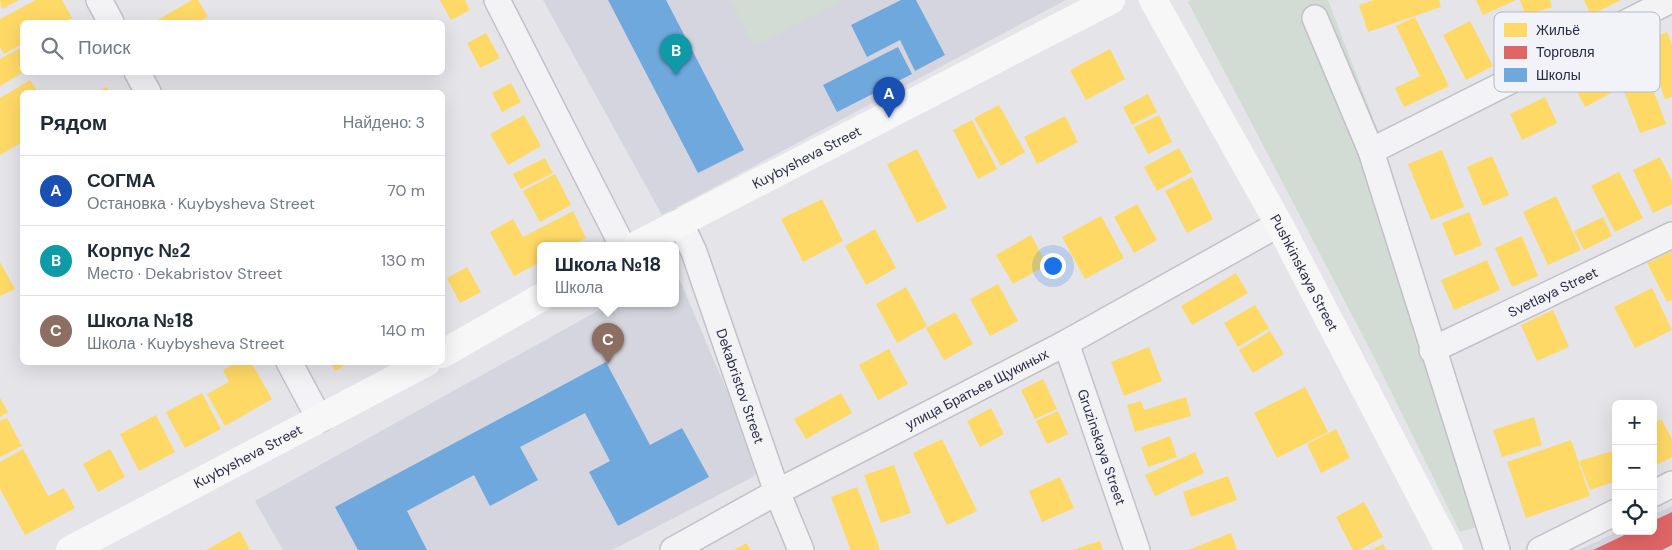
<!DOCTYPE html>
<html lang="ru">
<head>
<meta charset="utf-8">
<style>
	:root { --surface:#fff; --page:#f2f2f3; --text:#1f2937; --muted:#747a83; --line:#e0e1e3; --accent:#0f766e }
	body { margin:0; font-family:"DM Sans",sans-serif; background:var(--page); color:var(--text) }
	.controls { position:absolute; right:15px; bottom:15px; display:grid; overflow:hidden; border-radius:8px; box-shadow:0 5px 20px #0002 }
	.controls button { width:45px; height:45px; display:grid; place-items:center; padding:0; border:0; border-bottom:1px solid var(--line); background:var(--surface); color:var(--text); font:25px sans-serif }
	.you { position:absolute; left:1052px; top:265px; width:18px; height:18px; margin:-12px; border:4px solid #fff; border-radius:50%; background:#1a73e8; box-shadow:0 0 0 8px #1a73e833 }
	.badge { display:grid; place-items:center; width:32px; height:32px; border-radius:50%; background:var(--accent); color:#fff; font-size:16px; font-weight:700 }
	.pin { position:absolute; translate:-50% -41px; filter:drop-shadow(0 1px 2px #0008) }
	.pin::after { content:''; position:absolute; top:26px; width:18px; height:15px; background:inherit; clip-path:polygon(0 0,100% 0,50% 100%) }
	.popup { position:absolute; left:537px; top:242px; width:142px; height:65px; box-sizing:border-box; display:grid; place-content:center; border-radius:8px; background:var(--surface); filter:drop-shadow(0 1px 4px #0005); font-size:16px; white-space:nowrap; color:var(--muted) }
	.popup b { font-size:19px; color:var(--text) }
	.popup::after { content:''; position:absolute; left:50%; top:100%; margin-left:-10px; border:10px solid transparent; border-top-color:var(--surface) }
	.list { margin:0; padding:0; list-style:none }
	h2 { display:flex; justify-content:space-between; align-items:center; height:65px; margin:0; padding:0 20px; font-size:21px }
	h2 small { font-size:16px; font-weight:400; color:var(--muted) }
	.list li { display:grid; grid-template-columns:32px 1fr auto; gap:15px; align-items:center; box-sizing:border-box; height:70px; padding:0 20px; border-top:1px solid var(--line) }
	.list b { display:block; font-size:19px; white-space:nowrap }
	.list p { margin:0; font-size:16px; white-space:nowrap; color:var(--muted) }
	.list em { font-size:16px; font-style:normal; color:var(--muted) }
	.icon { flex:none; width:28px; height:28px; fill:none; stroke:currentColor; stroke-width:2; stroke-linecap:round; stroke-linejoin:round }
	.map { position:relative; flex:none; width:1672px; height:550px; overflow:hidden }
	.search { position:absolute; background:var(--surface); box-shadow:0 5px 20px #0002; left:20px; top:20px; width:425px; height:55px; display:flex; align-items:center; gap:12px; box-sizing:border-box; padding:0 18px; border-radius:8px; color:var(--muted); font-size:19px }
	.panel { position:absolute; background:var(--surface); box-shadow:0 5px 20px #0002; left:20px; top:90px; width:425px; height:275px; border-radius:8px }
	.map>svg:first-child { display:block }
</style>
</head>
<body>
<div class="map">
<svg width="1672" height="550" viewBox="0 0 1672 550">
	<rect width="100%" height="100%" fill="#e4e4e9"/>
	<path fill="#d4d5de" d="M543 0H1066L662 215Z
		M676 271 756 460 757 470 753 477 612 550H283L255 501 612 303H676Z
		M1672 506V550H1579L1619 531H1653V515Z"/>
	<path fill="#d2dcd4" d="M730 0H843V1L754 46Z
		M1191 0H1328L1384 147 1489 523 1460 532 1374 357 1188 2Z"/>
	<path fill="#ffd966" d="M0 0H19L2 9Z
		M36 0H62L72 18 64 22H22V44L4 54 0 47V19Z
		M192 0H198L208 17 197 22H157L156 21Z
		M440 0H465L470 10 451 20Z
		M1374 0H1439L1441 7 1368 32 1359 5Z
		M1476 0H1516L1483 15Z
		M1520 0H1550L1552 7 1526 16Z
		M1584 0H1621L1591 15Z
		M1415 17 1449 86 1404 107 1395 88 1420 76 1396 26Z
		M1470 21 1493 66 1466 80 1443 35Z
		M1667 32 1672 45V97L1665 99 1644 41Z
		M486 33 500 58 480 68 467 43Z
		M22 47V73L0 86V59Z
		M1637 47 1666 124 1640 133 1611 57Z
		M1110 49 1125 79 1086 100 1070 70Z
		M1606 64 1619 89 1585 107 1572 82Z
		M30 80 38 92H22V142L0 155V98Z
		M511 83 521 102 502 112 492 93Z
		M107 87 110 92H96Z
		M1148 94 1157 112 1132 125 1123 107Z
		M1545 97 1557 123 1522 140 1510 114Z
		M999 105 1025 152 1001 166 974 118Z
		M524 115 541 146 508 165 490 134Z
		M1159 115 1172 142 1148 154 1134 127Z
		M1065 116 1078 142 1037 164 1024 137Z
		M972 120 997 169 978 179 953 130Z
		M1179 148 1192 172 1157 191 1144 167Z
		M917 149 947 208 917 223 887 164Z
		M1442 150 1464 207 1431 220 1408 164Z
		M1492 156 1509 195 1483 206 1467 167Z
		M1660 157 1672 181V204L1653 213 1633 170Z
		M545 158 553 173 521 189 513 174Z
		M1619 172 1643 218 1615 232 1591 186Z
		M555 174 571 205 540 222 523 191Z
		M1192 177 1213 219 1187 233 1165 191Z
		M1556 196 1581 250 1548 265 1523 212Z
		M822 199 843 241 803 262 781 219Z
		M1137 204 1157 240 1134 253 1114 217Z
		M573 211 586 238 572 245H540V262L514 276 490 232 513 219 523 237Z
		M1469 212 1482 245 1455 256 1442 223Z
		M1101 216 1124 258 1085 279 1062 237Z
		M1603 217 1612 236 1584 250 1574 231Z
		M875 229 896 268 866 285 845 246Z
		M1031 235 1047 265 1013 284 996 255Z
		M1522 236 1538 276 1512 287 1495 248Z
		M1672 251V300L1667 302 1647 263Z
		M1487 260 1500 290 1454 310 1441 280Z
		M0 262 15 289 0 296Z
		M467 267 481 292 460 303 447 278Z
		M1236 273 1248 293 1192 325 1181 306Z
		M998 284 1018 321 990 336 970 299Z
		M906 287 927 326 897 343 876 304Z
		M1652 288 1672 330 1635 348 1614 307Z
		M1255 305 1269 328 1238 347 1224 323Z
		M1553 310 1569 347 1537 361 1521 325Z
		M955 312 973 344 944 360 926 328Z
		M1270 331 1284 354 1253 373 1239 350Z
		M1149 347 1162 381 1124 396 1111 362Z
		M889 349 908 384 878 400 859 365Z
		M237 362H251L272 399 225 426 207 394 229 382 223 370Z
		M330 362H351L335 371Z
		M1043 379 1057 409 1035 419 1021 390Z
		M1305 387 1328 432 1277 458 1254 413Z
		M202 393 221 429 185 448 166 412Z
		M841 393 852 413 806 439 794 419Z
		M1186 397 1191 416 1135 432 1127 405 1141 401 1144 410Z
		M0 398 8 412 0 417Z
		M991 408 1004 434 980 447 967 421Z
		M1058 411 1068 434 1047 444 1036 421Z
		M156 415 175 452 139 471 120 434Z
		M1534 417 1542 445 1502 457 1493 430Z
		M7 418 22 446 0 457V421Z
		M1661 419 1672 439V457L1653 467V424Z
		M1336 429 1350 458 1321 473 1307 444Z
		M1170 436 1177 457 1148 467 1141 447Z
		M942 439 977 511 947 525 913 453Z
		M1571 440 1590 496 1526 518 1507 462Z
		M23 449 48 496 64 488 75 508 25 535 0 489V462Z
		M110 449 125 477 98 492 83 464Z
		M1616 450V481L1590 490 1579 461Z
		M1195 452 1204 473 1155 496 1145 475Z
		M894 465 911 513 881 523 864 475Z
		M1228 476 1237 500 1191 517 1183 492Z
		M1060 477 1074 508 1042 522 1029 491Z
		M857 487 876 538 880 550H850V548L831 497Z
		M1364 502 1383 537 1359 550H1353L1336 517Z
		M240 531 250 550H206Z
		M1231 533 1237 550H1188Z
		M1100 541 1103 550H1072Z
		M747 543 750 550H733Z
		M1383 544 1386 550H1371Z"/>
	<path fill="#e06666" d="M1672 512V545L1662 550H1593L1633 531H1653V521Z"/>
	<path fill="#6fa8dc" d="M608 0H666L744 150 698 173Z
		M901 0H916L945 55 915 71 900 40 867 57 851 25Z
		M898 47 912 74 837 112 823 85Z
		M606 362 650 445 682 428 709 477 618 526 589 472 610 461 585 413 520 447 538 480 490 506 474 475 407 511 427 550H358L335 507Z"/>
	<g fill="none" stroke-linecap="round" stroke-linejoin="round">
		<g stroke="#c1c1c7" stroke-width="28">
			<g id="street">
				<path d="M99 0 111 22"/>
				<path d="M497 0 622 245"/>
				<path d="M1315 18 1371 151 1497 550"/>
				<path d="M137 72 148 92"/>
				<path d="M1371 151 1671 0"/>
				<path id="s1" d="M680 222 694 252 777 492 801 550"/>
				<path id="s2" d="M1066 343 1137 550"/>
				<path id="s3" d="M1432 350 1672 235"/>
				<path d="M289 362 312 405 321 419"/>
				<path d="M1653 494 1672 484"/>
				<path id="s4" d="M673 550 777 492 1066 343 1279 224"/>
				<path d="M1540 550 1616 512"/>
			</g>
		</g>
		<use href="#street" stroke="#f3f3f6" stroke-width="25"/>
		<g stroke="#f7f7f7" stroke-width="28">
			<path id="s5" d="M1153 0 1279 224 1449 550"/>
			<path id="s6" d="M637 245 1111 0"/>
			<path d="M442 354 540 298"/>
			<path id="s7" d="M70 550 427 362"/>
		</g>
	</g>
	<g text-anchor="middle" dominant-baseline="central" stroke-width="5" stroke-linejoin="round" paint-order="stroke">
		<g font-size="14" fill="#292c44" stroke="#f2f3f8">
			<text stroke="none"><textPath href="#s6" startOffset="191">Kuybysheva Street</textPath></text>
			<text stroke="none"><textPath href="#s5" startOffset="312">Pushkinskaya Street</textPath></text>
			<text stroke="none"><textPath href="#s3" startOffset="134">Svetlaya Street</textPath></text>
			<text stroke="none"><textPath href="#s1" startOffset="175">Dekabristov Street</textPath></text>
			<text stroke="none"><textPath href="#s4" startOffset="344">улица Братьев Щукиных</textPath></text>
			<text stroke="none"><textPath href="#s2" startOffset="110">Gruzinskaya Street</textPath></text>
			<text stroke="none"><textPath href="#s7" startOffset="201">Kuybysheva Street</textPath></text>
		</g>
	</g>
	<rect x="1494" y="12" width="166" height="80" rx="8" fill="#f2f3f8" stroke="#b6b7c2" stroke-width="1"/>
	<rect x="1504" y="23" width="23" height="14" fill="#ffd966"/>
	<rect x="1504" y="46" width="23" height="13" fill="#e06666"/>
	<rect x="1504" y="68" width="23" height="14" fill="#6fa8dc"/>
	<g font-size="14" fill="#292c44">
		<text x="1536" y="35">Жильё</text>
		<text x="1536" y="57">Торговля</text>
		<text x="1536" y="80">Школы</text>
	</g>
</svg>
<div class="controls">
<button>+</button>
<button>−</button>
<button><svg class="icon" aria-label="locate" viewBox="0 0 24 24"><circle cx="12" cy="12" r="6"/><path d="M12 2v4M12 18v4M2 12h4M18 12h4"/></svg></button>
</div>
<div class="you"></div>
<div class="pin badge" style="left:889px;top:118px;background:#1a4fb4">A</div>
<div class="pin badge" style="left:676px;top:75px;background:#0f9aa8">B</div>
<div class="pin badge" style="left:608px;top:364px;background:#8d6e63">C</div>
<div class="popup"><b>Школа №18</b>Школа</div>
<div class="search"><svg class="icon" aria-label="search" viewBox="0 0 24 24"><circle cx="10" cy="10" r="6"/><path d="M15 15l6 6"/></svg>Поиск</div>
<section class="panel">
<h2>Рядом<small>Найдено: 3</small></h2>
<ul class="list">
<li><span class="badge" style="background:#1a4fb4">A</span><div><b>СОГМА</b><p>Остановка · Kuybysheva Street</p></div><em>70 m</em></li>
<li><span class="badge" style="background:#0f9aa8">B</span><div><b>Корпус №2</b><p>Место · Dekabristov Street</p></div><em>130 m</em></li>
<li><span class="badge" style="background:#8d6e63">C</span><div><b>Школа №18</b><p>Школа · Kuybysheva Street</p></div><em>140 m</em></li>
</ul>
</section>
</div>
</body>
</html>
